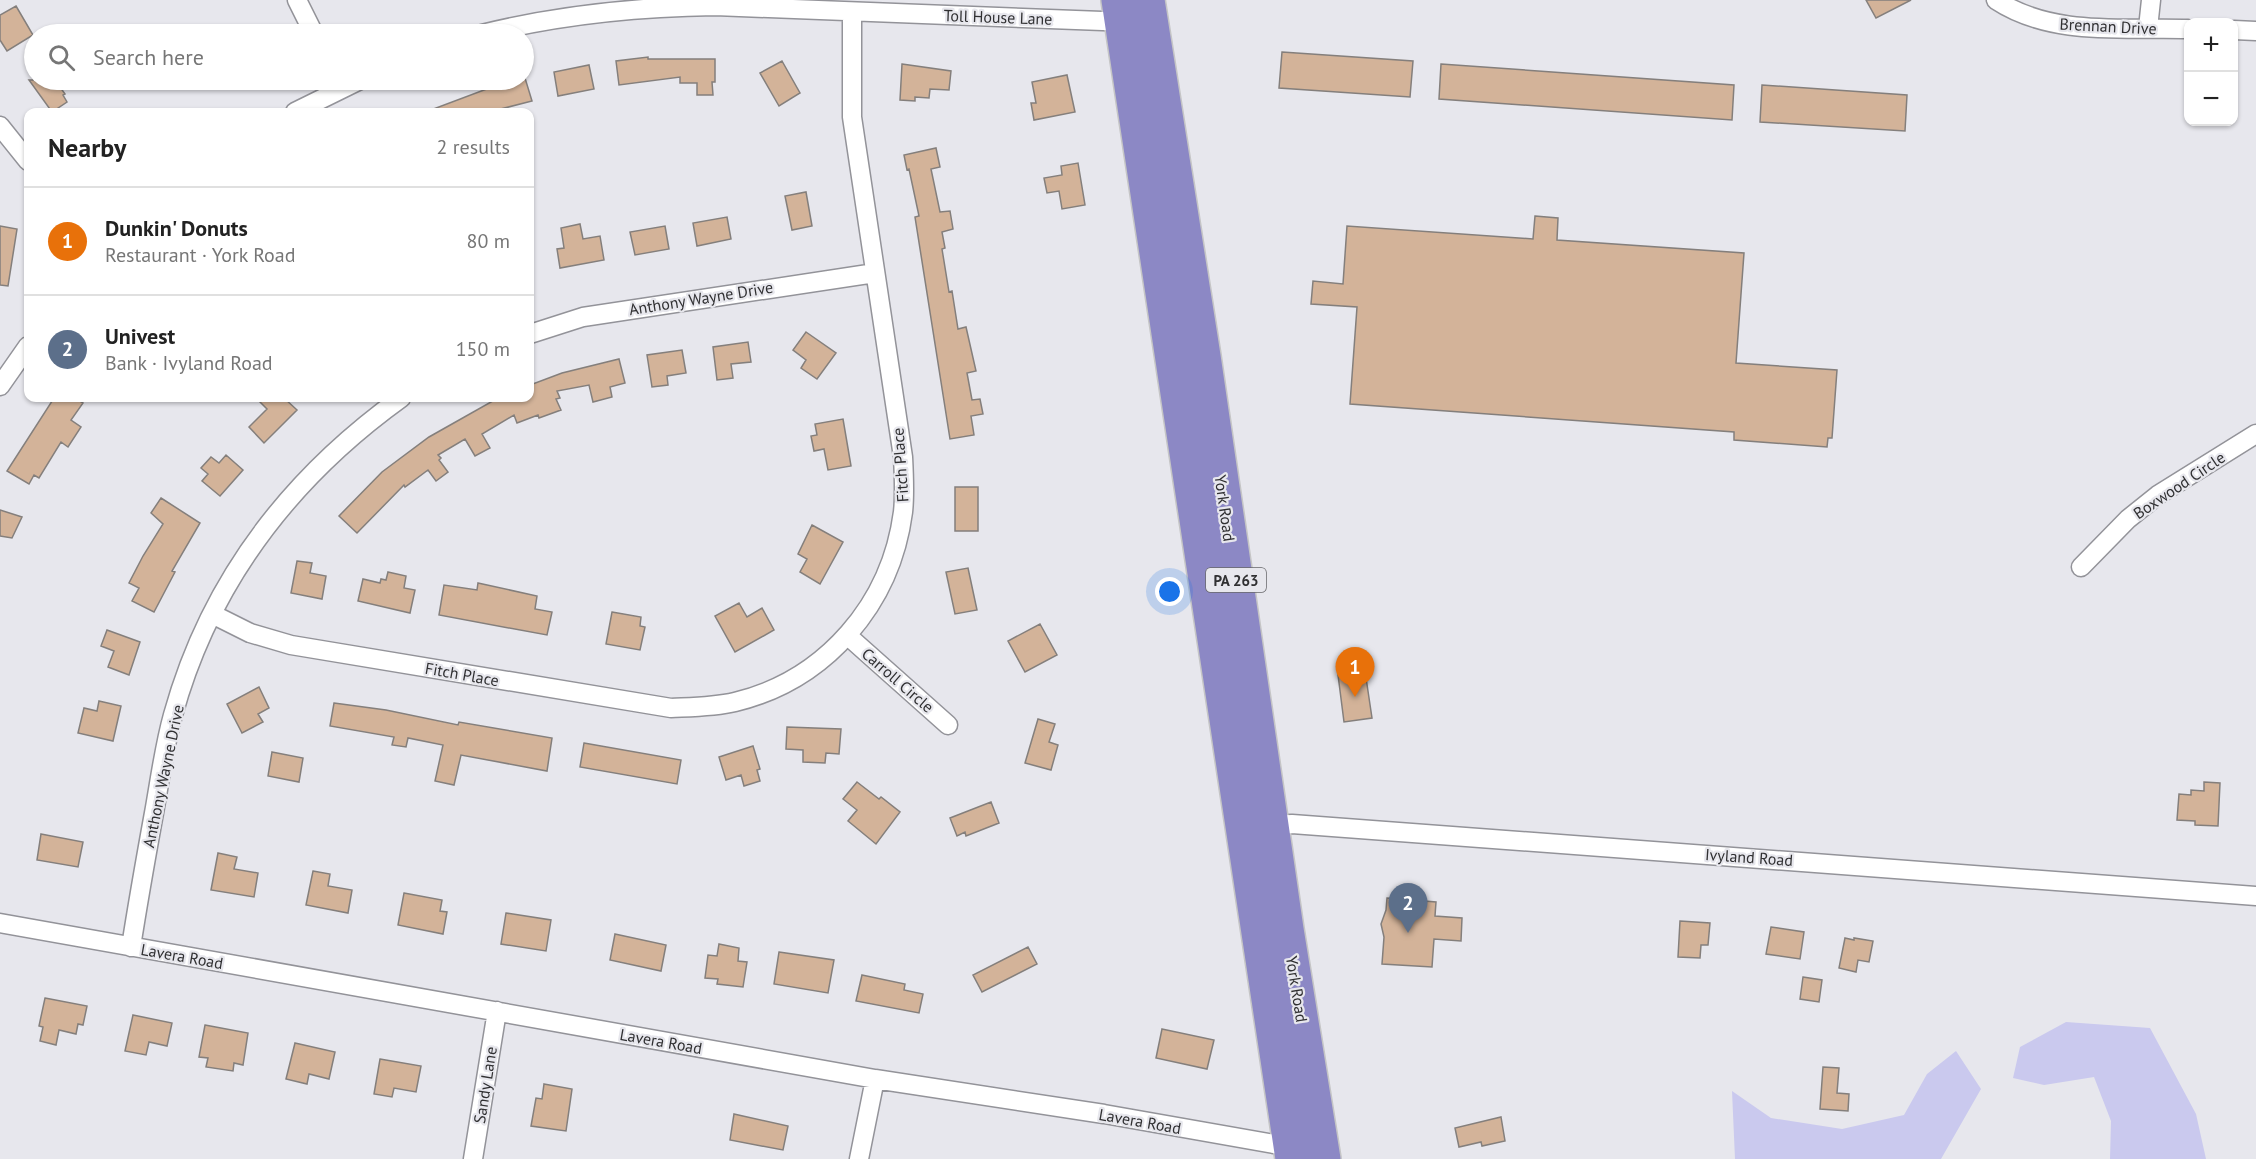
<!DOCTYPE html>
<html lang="en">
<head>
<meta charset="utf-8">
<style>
	:root { --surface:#fff; --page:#f2f2f2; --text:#222; --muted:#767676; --line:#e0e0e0; --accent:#905514 }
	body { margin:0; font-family:"PT Sans",sans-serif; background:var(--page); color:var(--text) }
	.controls { position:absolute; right:18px; top:18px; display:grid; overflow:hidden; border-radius:12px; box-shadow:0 2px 4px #0004 }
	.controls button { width:54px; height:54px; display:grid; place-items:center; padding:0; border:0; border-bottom:2px solid var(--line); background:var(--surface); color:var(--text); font:30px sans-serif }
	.you { position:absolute; left:1170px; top:592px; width:21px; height:21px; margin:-15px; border:4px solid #fff; border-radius:50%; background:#1a73e8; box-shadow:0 0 0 9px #1a73e833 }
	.badge { display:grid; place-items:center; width:39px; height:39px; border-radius:50%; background:var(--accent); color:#fff; font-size:20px; font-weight:700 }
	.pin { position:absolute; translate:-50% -50px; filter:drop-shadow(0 2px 3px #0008) }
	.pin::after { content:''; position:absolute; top:32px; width:21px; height:18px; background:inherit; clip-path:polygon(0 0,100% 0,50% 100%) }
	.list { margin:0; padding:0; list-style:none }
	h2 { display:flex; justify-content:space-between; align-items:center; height:78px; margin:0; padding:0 24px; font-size:26px }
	h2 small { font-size:20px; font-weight:400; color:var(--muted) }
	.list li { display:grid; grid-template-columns:39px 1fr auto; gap:18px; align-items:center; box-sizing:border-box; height:108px; padding:0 24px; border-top:2px solid var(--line) }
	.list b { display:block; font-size:22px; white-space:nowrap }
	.list p { margin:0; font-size:20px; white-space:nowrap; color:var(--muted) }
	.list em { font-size:20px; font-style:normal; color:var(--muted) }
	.icon { flex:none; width:33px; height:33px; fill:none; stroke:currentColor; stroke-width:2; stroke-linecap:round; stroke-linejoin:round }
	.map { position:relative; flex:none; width:2256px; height:1159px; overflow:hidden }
	.search { position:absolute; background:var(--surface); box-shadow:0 2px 4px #0004; left:24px; top:24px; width:510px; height:66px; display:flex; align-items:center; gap:15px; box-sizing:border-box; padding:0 21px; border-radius:33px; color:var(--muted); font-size:22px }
	.panel { position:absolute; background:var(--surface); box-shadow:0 2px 4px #0004; left:24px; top:108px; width:510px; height:294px; border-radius:12px }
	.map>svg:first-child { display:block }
</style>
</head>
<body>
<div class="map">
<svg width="2256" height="1159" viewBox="0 0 2256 1159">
	<rect width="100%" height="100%" fill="#e7e7ed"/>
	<path fill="#cac9ee" d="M2066 1022 2150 1028 2196 1114 2206 1159H2110L2111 1121 2094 1077 2044 1085 2013 1078 2020 1047Z
		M1956 1051 1981 1089 1941 1159H1735L1732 1091 1771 1118 1842 1129 1904 1115 1927 1074Z"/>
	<path fill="#d3b399" stroke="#847f7c" stroke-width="1.5" d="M1866 0H1911L1876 18Z
		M16 6 33 35 7 51 0 40V15Z
		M1282 52 1413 61 1410 97 1279 88Z
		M648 57V59H715V82H712L713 95H697V83H680V77L619 85 616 61Z
		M782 61 800 93 779 106 760 73Z
		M902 64 951 71 949 90 930 89 929 98 915 97V101L900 100Z
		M1441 64 1734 85 1732 120 1439 99Z
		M589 65 594 89 558 96 554 72Z
		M1067 75 1075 112 1034 120 1031 103H1036L1032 82Z
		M524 78H525L532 101 489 112H429L428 111 492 87Z
		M29 80H55L65 94 63 95 67 102 52 112Z
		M1762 85 1907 95 1905 131 1760 122Z
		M936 148 940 167 931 169 940 212 950 211 953 229 942 232 945 248 942 249 949 292 952 291 958 329 966 327 976 371 967 373 972 400 980 399 983 414 971 416 974 435 950 439 915 217 919 216 909 169 907 170 904 155Z
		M1078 163 1085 205 1062 209 1059 191 1047 193 1044 178 1062 175 1061 166Z
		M806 192 812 226 792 230 785 196Z
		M1535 216 1558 218 1557 240 1744 253 1736 363 1837 370 1832 438H1828L1827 447 1734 440V432L1350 404 1357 307 1311 304 1313 281 1343 284 1347 226 1533 239Z
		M727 217 731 239 697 246 693 223Z
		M580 224 583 239 600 236 604 260 560 268 557 249 564 248 561 228Z
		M0 226 17 229 8 286 0 285Z
		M665 226 669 249 635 255 630 232Z
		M806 332 836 353 817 379 801 368 806 360 793 350Z
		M748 342 751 362 731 364 733 378 717 380 713 347Z
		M682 350 686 373 667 376 668 385 652 387 647 355Z
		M619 359 625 383 610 387 612 397 593 402 589 385 557 391 560 398 556 399 561 410 539 418 538 415 517 423 514 415 482 434 490 448 475 456 465 439 438 455 441 458 439 460 448 472 436 481 428 470 405 487 404 485 357 533 339 516 382 472 429 437 498 398H530V385L562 373Z
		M54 398H75L83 403 71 420 81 427 68 447 61 442 39 478 34 475 29 484 7 471Z
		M256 398H284L297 410 264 443 249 427 267 409Z
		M843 419 851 466 828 470 824 449 814 451 811 436 817 435 815 424Z
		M226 455 243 470 220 496 202 481 208 474 201 468 211 457 219 463Z
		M955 487H978V531H955Z
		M161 498 200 523 172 571 175 572 154 612 132 601 139 588 129 583 143 556 163 524 151 513Z
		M0 510 22 517 12 538 0 536Z
		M812 525 843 542 820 584 800 572 807 559 798 554Z
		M297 561 312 563 310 573 326 576 322 599 291 593Z
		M968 568 977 610 955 614 946 572Z
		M388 572 406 576 404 588 415 590 410 613 358 601 363 579 380 583 381 579 386 580Z
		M478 583 537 596 535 609 552 612 547 635 439 615 444 585 477 590Z
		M739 603 747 617 762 608 774 630 735 652 715 616Z
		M612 612 641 617 640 626 645 627 640 650 606 644Z
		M1040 624 1057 655 1025 672 1008 641Z
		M107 630 140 642 129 675 108 667 114 651 101 646Z
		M1365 671 1372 718 1344 722 1338 675Z
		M259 687 269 708 258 714 263 722 242 733 227 704Z
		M99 701 121 706 113 741 78 733 84 708 97 711Z
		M334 703 386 710 458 725 459 722 552 738 547 771 461 755 454 785 435 781 443 745 408 738 406 747 392 745 394 737 330 726Z
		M1038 719 1055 724 1049 742 1058 745 1051 770 1025 763Z
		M787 727 841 729 839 754 826 753 825 763 803 762V750L786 749Z
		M584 743 681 760 677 784 580 767Z
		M753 746 760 769 757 770 760 781 744 786 741 775 726 780 719 757Z
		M272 752 303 758 299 782 268 776Z
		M857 782 879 799 881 797 900 812 876 844 848 821 857 810 843 799Z
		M2204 782 2220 783 2218 826 2195 825V821L2177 820 2179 794 2191 795V790L2204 791Z
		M991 802 999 823 966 836 965 832 957 836 950 818Z
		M41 834 83 842 78 867 37 860Z
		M218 853 237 857 234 869 258 873 254 897 211 890Z
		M313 871 330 874 328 886 352 890 348 913 306 905Z
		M404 893 442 900 440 911 447 912 443 934 398 925Z
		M1387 898 1436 902 1435 916 1462 918 1461 941 1434 939 1432 967 1382 964 1384 937 1381 924 1386 910Z
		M506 913 551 920 546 951 501 944Z
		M1680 921 1710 923 1708 945H1701L1700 958 1678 957Z
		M1771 927 1804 932 1800 959 1766 954Z
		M615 934 666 945 661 971 610 960Z
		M1845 938 1854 940V938L1873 941 1869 962 1858 960 1856 972 1839 968Z
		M719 944 739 948 738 961 747 962 743 987 717 984 718 979 705 978 708 955 717 956Z
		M1028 947 1037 964 982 992 973 975Z
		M779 952 834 960 828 993 774 984Z
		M862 975 905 984 904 990 923 994 919 1013 856 1001Z
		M1803 977 1822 980 1819 1002 1800 999Z
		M45 998 87 1006 83 1025 78 1024 76 1034 59 1030 56 1045 40 1041 43 1027 39 1026Z
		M133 1015 172 1023 167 1046 149 1042 146 1055 125 1051Z
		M205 1025 248 1033 243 1065 234 1063 233 1071 206 1067 208 1058 199 1057Z
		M1162 1029 1214 1040 1207 1069 1156 1058Z
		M295 1043 335 1052 329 1079 309 1074 307 1084 286 1079Z
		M380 1059 421 1066 416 1092 394 1088 392 1097 374 1094Z
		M1823 1067 1839 1068 1837 1093 1849 1094 1848 1111 1820 1109Z
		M544 1084 572 1089 566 1131 531 1126 536 1098 542 1099Z
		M734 1114 788 1126 783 1150 730 1140Z
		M1501 1117 1505 1141 1482 1146 1481 1142 1459 1147 1455 1128Z"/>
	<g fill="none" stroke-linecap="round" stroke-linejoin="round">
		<g stroke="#939399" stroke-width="21">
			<path id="street" d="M297 0 314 34
				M1996 0C2052 37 2125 27 2188 29
				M2148 28 2151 0
				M2234 30 2256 31
				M482 34C559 15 636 7 715 6L1129 22
				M295 112 360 80
				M0 126 28 161
				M530 334 583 317 875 273
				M0 386 28 346
				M2081 567 2128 519 2158 495 2256 434
				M212 614 250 633 291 645 671 708C693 707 714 707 735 702 826 680 891 604 903 512 905 494 904 476 903 457L852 117V12
				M848 636 948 725
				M1265 825 1292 824 2256 896
				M0 923 875 1079 1104 1114 1297 1148
				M131 947C138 902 146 857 154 813 160 780 164 747 173 715 210 581 290 478 401 398
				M473 1159 497 1011
				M859 1159 875 1079"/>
		</g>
		<g stroke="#c5c5c6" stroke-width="36">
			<path id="highway" d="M1118 0 1292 1159
				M1148 0 1204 356 1287 929 1324 1159"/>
		</g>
		<use href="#street" stroke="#fff" stroke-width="18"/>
		<use href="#highway" stroke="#8c88c5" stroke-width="33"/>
	</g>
	<g text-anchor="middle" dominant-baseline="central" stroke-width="4.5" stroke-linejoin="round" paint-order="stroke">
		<rect fill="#e7e7ed" stroke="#67676a" stroke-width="1.5" x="1206" y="568" width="60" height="24" rx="4.5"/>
		<g font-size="15" font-weight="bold" fill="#303032">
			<text x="1236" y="580">PA 263</text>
		</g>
		<g font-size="16" fill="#303032" stroke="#e7e7ed">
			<text transform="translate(998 17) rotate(2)">Toll House Lane</text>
			<text transform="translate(2108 26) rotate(3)">Brennan Drive</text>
			<text transform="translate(701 298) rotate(-9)">Anthony Wayne Drive</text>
			<text transform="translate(900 465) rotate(-94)">Fitch Place</text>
			<text transform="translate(2179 485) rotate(-34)">Boxwood Circle</text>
			<text transform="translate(1225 508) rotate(82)">York Road</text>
			<text transform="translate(462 674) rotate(10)">Fitch Place</text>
			<text transform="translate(898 680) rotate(41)">Carroll Circle</text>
			<text transform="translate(163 776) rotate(-78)">Anthony Wayne Drive</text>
			<text transform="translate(1749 857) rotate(4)">Ivyland Road</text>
			<text transform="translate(182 956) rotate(10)">Lavera Road</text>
			<text transform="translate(1297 989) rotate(81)">York Road</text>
			<text transform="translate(661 1041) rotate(10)">Lavera Road</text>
			<text transform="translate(485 1085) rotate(-81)">Sandy Lane</text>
			<text transform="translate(1140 1121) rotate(10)">Lavera Road</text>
		</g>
	</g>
</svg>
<div class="controls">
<button>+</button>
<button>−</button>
</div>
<div class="you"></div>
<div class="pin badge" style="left:1355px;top:697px;background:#e8710a">1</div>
<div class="pin badge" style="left:1408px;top:933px;background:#5c6f8a">2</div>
<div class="search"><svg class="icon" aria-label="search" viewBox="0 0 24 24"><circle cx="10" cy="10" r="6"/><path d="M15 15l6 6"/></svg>Search here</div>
<section class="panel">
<h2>Nearby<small>2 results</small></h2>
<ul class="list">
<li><span class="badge" style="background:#e8710a">1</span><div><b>Dunkin' Donuts</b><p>Restaurant · York Road</p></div><em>80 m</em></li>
<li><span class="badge" style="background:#5c6f8a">2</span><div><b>Univest</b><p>Bank · Ivyland Road</p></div><em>150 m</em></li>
</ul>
</section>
</div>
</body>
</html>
